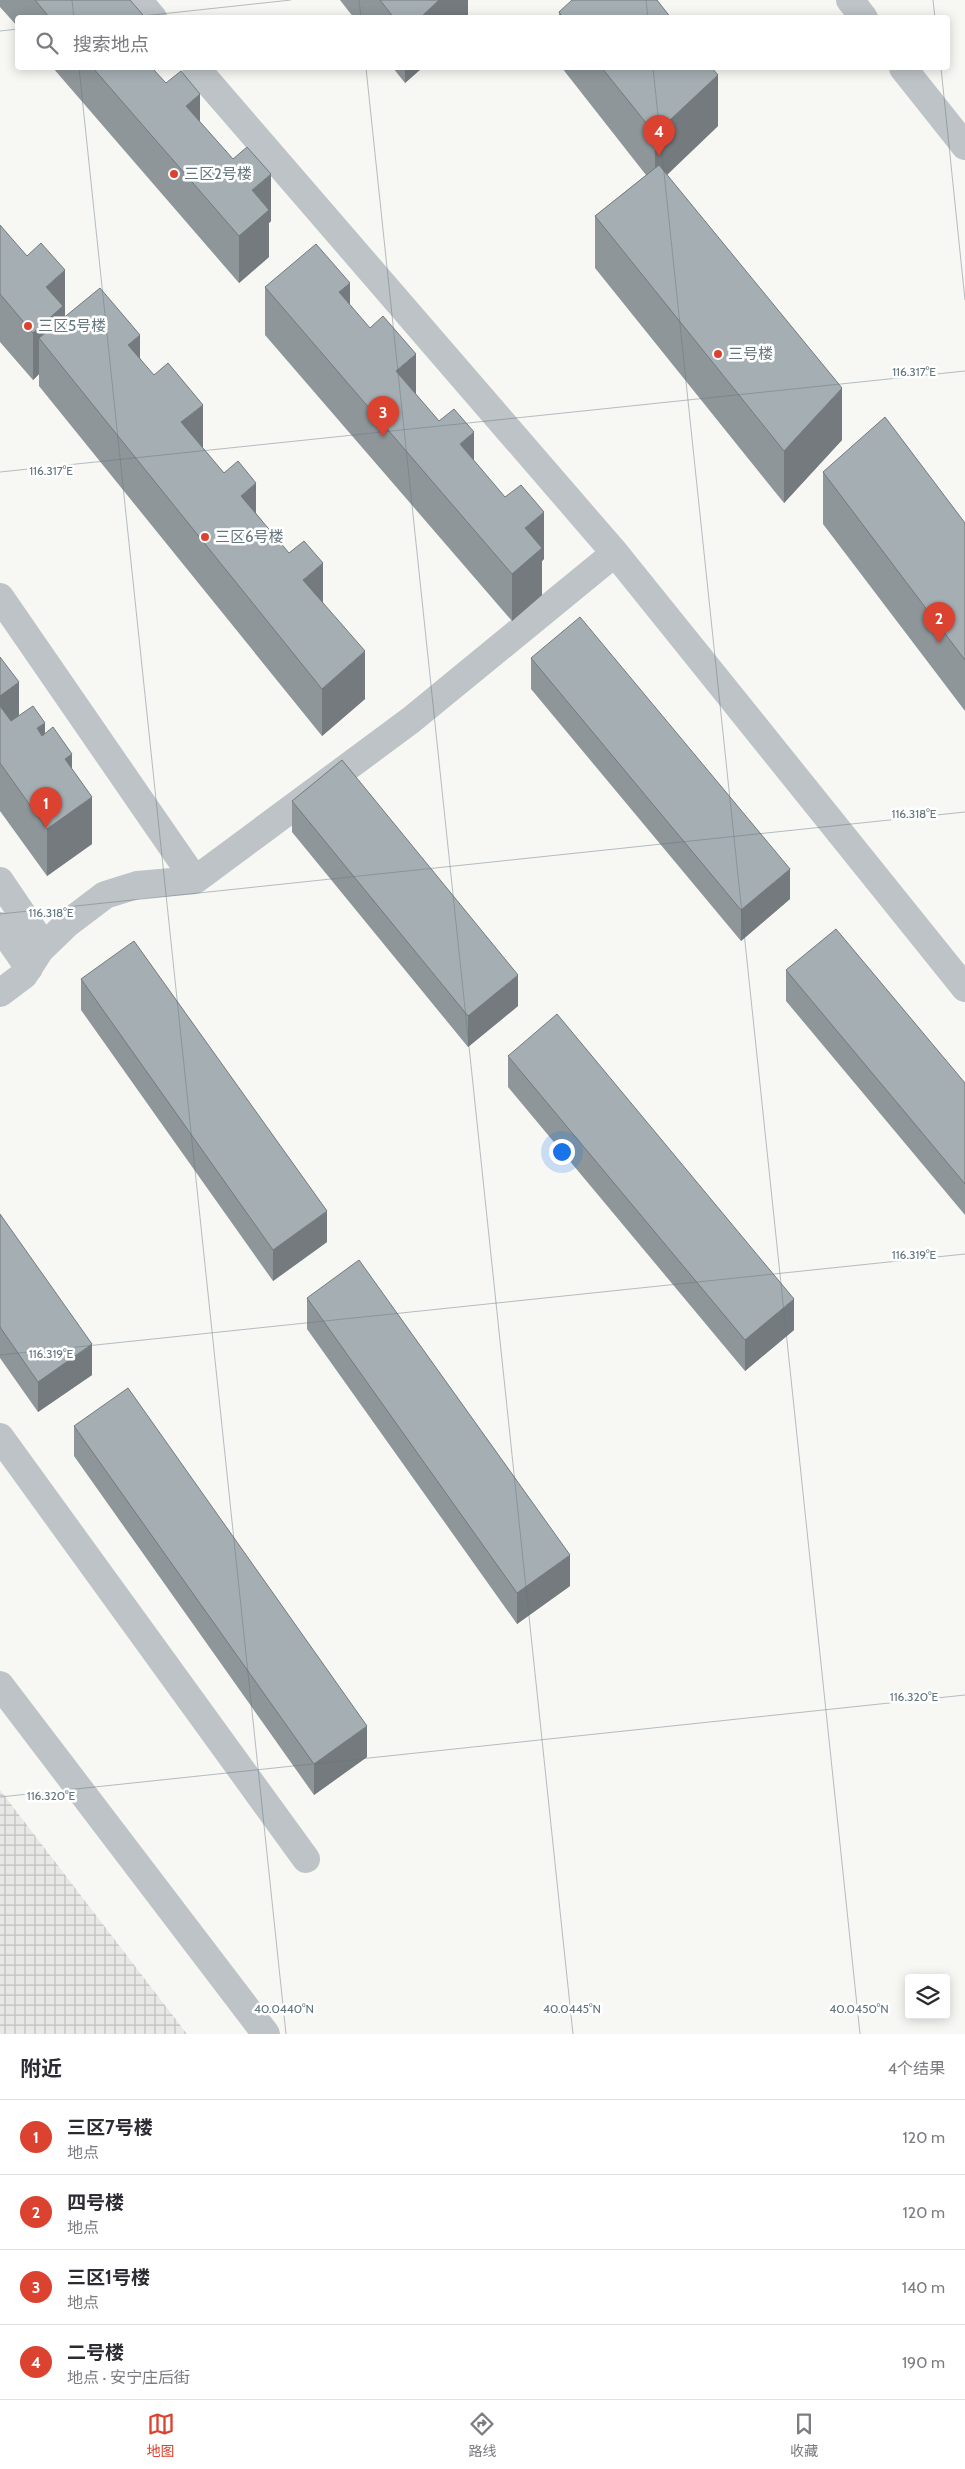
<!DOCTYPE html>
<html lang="zh">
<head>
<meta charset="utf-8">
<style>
	:root { --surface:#fff; --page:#f2f2f3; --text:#2b2b33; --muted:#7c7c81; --line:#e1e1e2; --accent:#db4330 }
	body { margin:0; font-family:Cabin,"Noto Sans SC",sans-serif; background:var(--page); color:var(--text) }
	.controls { position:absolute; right:15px; bottom:15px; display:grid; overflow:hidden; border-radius:5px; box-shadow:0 2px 12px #0003 }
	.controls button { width:45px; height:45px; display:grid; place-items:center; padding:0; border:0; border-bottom:1px solid var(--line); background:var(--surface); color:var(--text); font:25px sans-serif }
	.you { position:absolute; left:561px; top:1151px; width:18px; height:18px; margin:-12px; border:4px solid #fff; border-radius:50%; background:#1a73e8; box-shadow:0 0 0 8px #1a73e833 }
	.badge { display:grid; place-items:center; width:32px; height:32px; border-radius:50%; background:var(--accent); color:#fff; font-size:16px; font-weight:700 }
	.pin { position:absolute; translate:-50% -41px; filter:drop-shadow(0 1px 2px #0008) }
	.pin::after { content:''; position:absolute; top:26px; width:18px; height:15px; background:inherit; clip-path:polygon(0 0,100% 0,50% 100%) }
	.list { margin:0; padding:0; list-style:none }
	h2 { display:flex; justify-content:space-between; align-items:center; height:65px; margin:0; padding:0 20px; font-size:21px }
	h2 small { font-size:16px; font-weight:400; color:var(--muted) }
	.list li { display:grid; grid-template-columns:32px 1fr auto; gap:15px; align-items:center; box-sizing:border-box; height:75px; padding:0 20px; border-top:1px solid var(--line) }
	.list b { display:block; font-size:19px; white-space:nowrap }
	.list p { margin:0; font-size:16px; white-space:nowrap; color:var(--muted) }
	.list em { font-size:16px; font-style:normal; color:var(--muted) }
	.icon { flex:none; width:28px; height:28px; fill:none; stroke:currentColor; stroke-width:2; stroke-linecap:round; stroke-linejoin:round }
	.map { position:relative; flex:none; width:965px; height:2034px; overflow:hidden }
	.search { position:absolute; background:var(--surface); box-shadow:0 2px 12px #0003; left:15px; right:15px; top:15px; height:55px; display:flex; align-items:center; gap:12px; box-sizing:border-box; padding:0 18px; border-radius:5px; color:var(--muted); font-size:19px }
	.sheet { height:365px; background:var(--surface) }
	nav { display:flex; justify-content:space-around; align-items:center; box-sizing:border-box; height:70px; border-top:1px solid var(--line); background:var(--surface); font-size:14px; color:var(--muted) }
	nav a { display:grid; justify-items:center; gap:2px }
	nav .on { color:var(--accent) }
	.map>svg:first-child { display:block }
</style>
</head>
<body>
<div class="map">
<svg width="965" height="2034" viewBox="0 0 965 2034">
	<defs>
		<pattern id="industrial-grid" width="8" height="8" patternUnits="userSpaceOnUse" patternTransform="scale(1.25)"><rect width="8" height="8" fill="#e8e8e7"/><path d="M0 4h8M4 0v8" fill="none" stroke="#c0c1c0"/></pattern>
	</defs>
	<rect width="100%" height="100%" fill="#f7f7f4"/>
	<path fill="url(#industrial-grid)" d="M0 1790 187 2034H0Z"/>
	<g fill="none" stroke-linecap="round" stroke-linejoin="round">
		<path stroke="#bdc3c6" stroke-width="28" d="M138 0 153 18
			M850 0 864 18
			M196 68 615 553 965 988
			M903 68 965 146
			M0 597 195 880
			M0 881 44 946
			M0 926 29 968
			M0 993 24 975 40 950 68 923 105 895 137 885 195 880 411 720 615 553
			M0 1437 306 1859
			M0 1685 266 2034"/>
	</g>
	<path fill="#8e969a" d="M0 0H130L143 18H18V27L0 7Z
		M340 0H468V18H354Z
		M559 12 671 18H559Z
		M53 68H152L200 122 271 221 269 223V257L239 283Z
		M393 68H422L405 83Z
		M562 68H712L718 126 667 175 842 440 784 503 595 268V216L646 175Z
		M0 225 65 317 140 358 203 448 256 513 323 602 365 699 322 736 39 386V374L33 380 0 342Z
		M265 287 350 305 416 395 474 461 544 559 542 561V595L512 621 265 335Z
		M823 472 965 523V711L823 524Z
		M0 657 19 716 45 733 72 769 92 844 47 876 0 811Z
		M531 658 790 899 741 941 531 689Z
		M292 801 518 1006 468 1047 292 832Z
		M786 970 965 1083V1215L786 1001Z
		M81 979 327 1242 273 1281 81 1010Z
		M508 1056 794 1330 745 1371 508 1087Z
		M0 1214 92 1375 38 1412 0 1358Z
		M307 1298 570 1586 517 1624 307 1329Z
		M74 1426 367 1757 314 1795 74 1456Z"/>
	<path fill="#747a7d" d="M439 0H468V18H420Z
		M405 68H422L405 83Z
		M718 75V126L655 186V134Z
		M200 94V141L186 106Z
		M271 174V221L269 223V257L239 283V236L252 190Z
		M65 270V318L39 338V374L33 380V333L46 287Z
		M350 283V330L339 292Z
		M140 335V382L128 345Z
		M416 354V401L396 371Z
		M842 388V440L784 503V451Z
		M203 405V453L181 422Z
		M474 432V479L460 444Z
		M256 483V531L241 496Z
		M544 512V559L542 561V595L512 621V574L525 528Z
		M323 563V610L303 580Z
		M365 651V699L322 736V689Z
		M19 682V730L0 743V696Z
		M45 723V770L37 728Z
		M72 754V801L65 759Z
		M92 797V844L47 876V829Z
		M790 869V899L741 941V910Z
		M518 975V1006L468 1047V1016Z
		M327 1211V1242L273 1281V1250Z
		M794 1299V1330L745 1371V1340Z
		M92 1344V1375L38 1412V1382Z
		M570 1555V1586L517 1624V1593Z
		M367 1726V1757L314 1795V1764Z"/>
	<path fill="#a5afb3" stroke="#747a7d" d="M35 0H130L143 15 140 18H50Z
		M380 0H439L420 18H394Z
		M572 0H657L671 18H563L559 12Z
		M93 68H152L166 83 181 71 200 94 186 106 233 159 247 147 271 174 252 190 269 210 239 236Z
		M602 68H712L718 75 655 134Z
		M659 165 842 388 784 451 595 216Z
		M0 225 27 256 41 243 65 270 46 287 63 306 33 333 0 294Z
		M316 244 350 283 339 292 370 328 383 316 416 354 396 371 439 421 454 409 474 432 460 444 505 497 521 485 544 512 525 528 542 548 512 574 265 287Z
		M100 288 140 335 128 345 154 375 168 363 203 405 181 422 224 473 238 461 256 483 241 496 289 553 304 541 323 563 303 580 365 651 322 689 39 338Z
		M885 417 965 523V660L823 472Z
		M580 617 790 869 741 910 531 658Z
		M0 657 19 682 0 696Z
		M0 706 11 721 33 706 45 723 37 728 42 736 53 727 72 754 65 759 92 797 47 829 0 763Z
		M342 760 518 975 468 1016 292 801Z
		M836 929 965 1083V1184L786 970Z
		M134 941 327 1211 273 1250 81 979Z
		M557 1014 794 1299 745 1340 508 1056Z
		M0 1214 92 1344 38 1382 0 1327Z
		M359 1260 570 1555 517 1593 307 1298Z
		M128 1388 367 1726 314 1764 74 1426Z"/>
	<path fill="none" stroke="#63757e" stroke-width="1" stroke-opacity="0.45" d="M72 0 74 18M359 0 361 18M646 0 648 18M933 0 935 18M124 18 291 0M0 31 18 29M79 68 286 2034M366 68 573 2034M653 68 860 2034M941 68 965 300M0 472 965 371M0 914 965 812M0 1355 965 1254M0 1797 965 1695"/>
	<g fill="#db4330" stroke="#fff" stroke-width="2">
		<circle cx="174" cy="174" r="5"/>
		<circle cx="28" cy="326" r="5"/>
		<circle cx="718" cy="354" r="5"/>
		<circle cx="205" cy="537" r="5"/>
	</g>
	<g text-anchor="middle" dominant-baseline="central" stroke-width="5" stroke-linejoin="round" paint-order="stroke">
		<g font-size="15" fill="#63757e" stroke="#fff" text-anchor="start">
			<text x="184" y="174">三区2号楼</text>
			<text x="38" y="326">三区5号楼</text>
			<text x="728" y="354">三号楼</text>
			<text x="215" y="537">三区6号楼</text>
		</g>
	</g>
	<g font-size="12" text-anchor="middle" fill="#63757e" stroke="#fff" stroke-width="5" stroke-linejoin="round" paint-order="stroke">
		<text x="914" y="376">116.317°E</text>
		<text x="51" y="475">116.317°E</text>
		<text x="914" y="818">116.318°E</text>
		<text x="51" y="917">116.318°E</text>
		<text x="914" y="1259">116.319°E</text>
		<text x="51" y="1358">116.319°E</text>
		<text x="914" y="1701">116.320°E</text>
		<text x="51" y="1800">116.320°E</text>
		<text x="284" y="2013">40.0440°N</text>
		<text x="572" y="2013">40.0445°N</text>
		<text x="859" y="2013">40.0450°N</text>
	</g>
</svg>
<div class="controls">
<button><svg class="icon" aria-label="layers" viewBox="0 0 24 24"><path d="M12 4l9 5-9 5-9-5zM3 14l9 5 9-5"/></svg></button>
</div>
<div class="you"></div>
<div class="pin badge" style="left:46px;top:828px">1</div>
<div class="pin badge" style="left:939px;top:643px">2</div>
<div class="pin badge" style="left:383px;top:437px">3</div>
<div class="pin badge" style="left:659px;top:156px">4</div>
<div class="search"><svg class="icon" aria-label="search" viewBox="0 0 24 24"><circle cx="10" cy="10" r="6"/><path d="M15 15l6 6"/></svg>搜索地点</div>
</div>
<section class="sheet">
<h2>附近<small>4个结果</small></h2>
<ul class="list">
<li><span class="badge">1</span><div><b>三区7号楼</b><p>地点</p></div><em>120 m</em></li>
<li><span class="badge">2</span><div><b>四号楼</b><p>地点</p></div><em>120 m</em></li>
<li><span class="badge">3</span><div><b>三区1号楼</b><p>地点</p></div><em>140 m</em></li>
<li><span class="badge">4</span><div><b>二号楼</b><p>地点 · 安宁庄后街</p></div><em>190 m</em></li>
</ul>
</section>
<nav>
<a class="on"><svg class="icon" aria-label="map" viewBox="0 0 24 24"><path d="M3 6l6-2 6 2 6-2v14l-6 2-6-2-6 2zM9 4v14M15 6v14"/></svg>地图</a>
<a><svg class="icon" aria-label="directions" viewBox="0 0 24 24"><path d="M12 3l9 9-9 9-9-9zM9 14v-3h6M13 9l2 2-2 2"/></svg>路线</a>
<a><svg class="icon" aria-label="saved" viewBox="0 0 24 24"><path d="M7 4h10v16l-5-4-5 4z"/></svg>收藏</a>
</nav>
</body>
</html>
